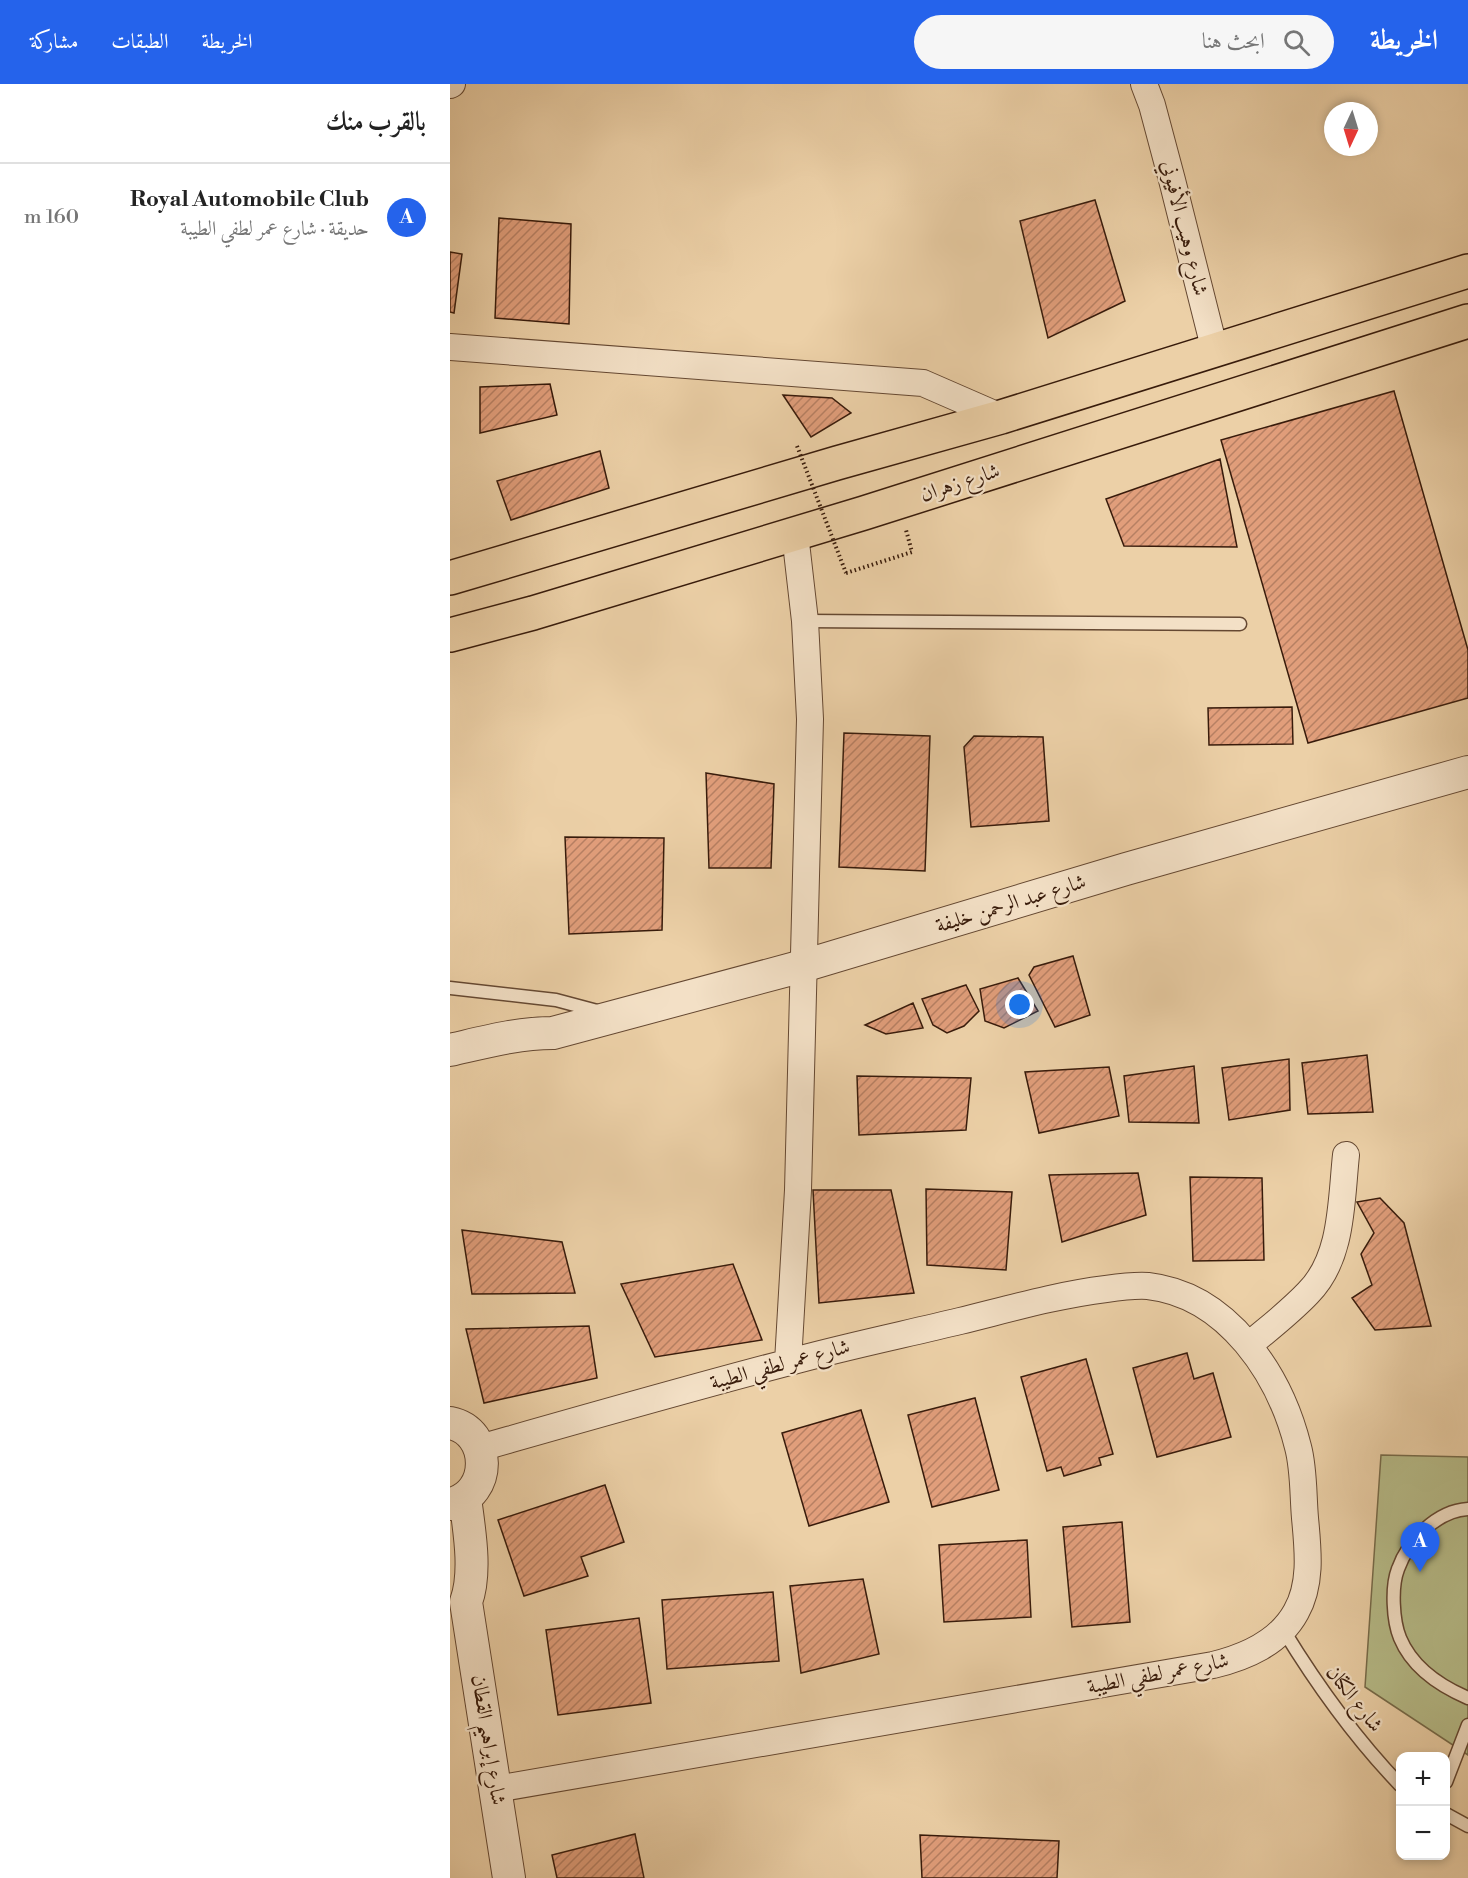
<!DOCTYPE html>
<html lang="ar">
<head>
<meta charset="utf-8">
<style>
	:root { --surface:#fff; --page:#f6f6f6; --text:#222; --muted:#767676; --line:#e0e0e0; --accent:#2563eb }
	body { margin:0; font-family:"Libre Bodoni",Amiri,serif; background:var(--page); color:var(--text); direction:rtl }
	.controls { position:absolute; right:18px; bottom:18px; display:grid; overflow:hidden; border-radius:12px; box-shadow:0 3px 9px #0003 }
	.controls button { width:54px; height:54px; display:grid; place-items:center; padding:0; border:0; border-bottom:2px solid var(--line); background:var(--surface); color:var(--text); font:30px sans-serif }
	.compass { position:absolute; left:874px; top:18px; width:54px; height:54px; border-radius:50%; background:var(--surface); box-shadow:0 3px 9px #0003; rotate:184deg }
	.you { position:absolute; left:570px; top:921px; width:21px; height:21px; margin:-15px; border:4px solid #fff; border-radius:50%; background:#1a73e8; box-shadow:0 0 0 9px #1a73e833 }
	.badge { display:grid; place-items:center; width:39px; height:39px; border-radius:50%; background:var(--accent); color:#fff; font-size:20px; font-weight:700 }
	.pin { position:absolute; translate:-50% -50px; filter:drop-shadow(0 2px 3px #0008) }
	.pin::after { content:''; position:absolute; top:32px; width:21px; height:18px; background:inherit; clip-path:polygon(0 0,100% 0,50% 100%) }
	.list { margin:0; padding:0; list-style:none }
	h2 { display:flex; justify-content:space-between; align-items:center; height:78px; margin:0; padding:0 24px; font-size:26px }
	h2 small { font-size:20px; font-weight:400; color:var(--muted) }
	.list li { display:grid; grid-template-columns:39px 1fr auto; gap:18px; align-items:center; box-sizing:border-box; height:108px; padding:0 24px; border-top:2px solid var(--line) }
	.list b { display:block; font-size:22px; white-space:nowrap }
	.list p { margin:0; font-size:20px; white-space:nowrap; color:var(--muted) }
	.list em { font-size:20px; font-style:normal; color:var(--muted) }
	.icon { flex:none; width:33px; height:33px; fill:none; stroke:currentColor; stroke-width:2; stroke-linecap:round; stroke-linejoin:round }
	.map { position:relative; flex:none; width:1018px; height:1794px; overflow:hidden; direction:ltr }
	header { display:flex; align-items:center; gap:36px; box-sizing:border-box; height:84px; padding:0 30px; background:var(--accent); color:#fff }
	header strong { font-size:28px }
	nav { display:flex; gap:33px; margin-inline-start:auto; font-size:21px }
	.search { width:420px; height:54px; background:var(--page); display:flex; align-items:center; gap:15px; box-sizing:border-box; padding:0 21px; border-radius:33px; color:var(--muted); font-size:22px }
	main { display:flex }
	aside { flex:1; background:var(--surface) }
	.map>svg:first-child { display:block }
</style>
</head>
<body>
<header>
<strong>الخريطة</strong>
<div class="search"><svg class="icon" aria-label="search" viewBox="0 0 24 24"><circle cx="10" cy="10" r="6"/><path d="M15 15l6 6"/></svg>ابحث هنا</div>
<nav><a>الخريطة</a><a>الطبقات</a><a>مشاركة</a></nav>
</header>
<main>
<div class="map">
<svg width="1018" height="1794" viewBox="0 0 1018 1794">
	<defs>
		<pattern id="building-hatch" width="6" height="6" patternUnits="userSpaceOnUse" patternTransform="scale(1.5)"><rect width="6" height="6" fill="#e19e7b"/><path d="M-1 1l2-2M0 6l6-6M5 7l2-2" fill="none" stroke="#b78063"/></pattern>
	</defs>
	<rect width="100%" height="100%" fill="#ecd0a7"/>
	<filter id="stains"><feTurbulence type="fractalNoise" baseFrequency=".00333" numOctaves="4"/><feColorMatrix values="0 0 0 0 .2 0 0 0 0 .09 0 0 0 0 .02 0 0 0 .5 -.17"/></filter>
	<radialGradient id="worn" r=".72"><stop offset=".6" stop-color="#630" stop-opacity="0"/><stop offset="1" stop-color="#630" stop-opacity=".3"/></radialGradient>
	<path fill="#b6bb88" stroke="#776b4a" stroke-width="1.5" d="M931 1371 1018 1373V1671L915 1603Z"/>
	<path fill="url(#building-hatch)" stroke="#381b0b" stroke-width="1.5" d="M645 116 675 217 598 254 570 137Z
		M49 134 121 140 119 240 45 234Z
		M0 168 12 170 4 229 0 228Z
		M100 300 107 331 30 349V303Z
		M944 307 1018 566V614L858 659 771 356Z
		M333 311 382 314 401 329 361 353Z
		M150 367 159 404 61 436 47 397Z
		M770 375 787 463 674 462 656 415Z
		M842 623 843 660 759 661 758 624Z
		M394 649 480 652 475 787 389 783Z
		M524 652 593 653 599 737 521 743 514 663Z
		M256 689 324 700 321 784H259Z
		M115 753 214 754 212 846 119 850Z
		M623 872 640 931 605 943 579 891 584 883Z
		M568 894 588 927 554 944 535 937 530 905Z
		M516 901 529 927 514 942 497 949 483 941 472 915Z
		M463 919 473 944 436 950 415 941Z
		M917 971 923 1028 858 1030 852 979Z
		M839 975 840 1026 779 1036 772 984Z
		M744 982 749 1039 679 1038 674 992Z
		M659 983 669 1032 589 1049 575 988Z
		M407 992 521 994 516 1046 409 1051Z
		M688 1089 696 1131 612 1158 599 1091Z
		M740 1093 812 1094 814 1176 743 1177Z
		M476 1105 562 1108 556 1186 477 1181Z
		M363 1106H441L464 1209 369 1219Z
		M930 1114 954 1139 981 1242 925 1246 902 1214 922 1201 911 1170 924 1149 907 1118Z
		M12 1146 112 1158 125 1209 22 1210Z
		M283 1180 312 1256 205 1273 171 1200Z
		M139 1242 147 1294 34 1319 16 1245Z
		M737 1269 744 1295 763 1289 781 1353 707 1373 683 1284Z
		M636 1275 663 1370 649 1374 651 1381 614 1392 611 1383 597 1387 571 1293Z
		M525 1314 549 1406 482 1423 458 1331Z
		M411 1326 439 1418 359 1442 332 1349Z
		M155 1401 174 1458 131 1473 138 1492 74 1512 48 1436Z
		M672 1438 680 1538 622 1543 613 1443Z
		M577 1456 581 1533 494 1538 489 1461Z
		M413 1495 429 1570 351 1589 340 1502Z
		M323 1508 329 1577 217 1585 212 1516Z
		M189 1534 201 1619 108 1631 96 1546Z
		M185 1750 194 1794H107L102 1771Z
		M470 1751 609 1757 607 1794H472Z"/>
	<g fill="none" stroke-linecap="round" stroke-linejoin="round">
		<g stroke="#654832" stroke-width="15">
			<path id="service" d="M355 537 790 540
				M0 904 106 916 151 928
				M1018 1425C986 1427 958 1457 948 1485 941 1503 943 1537 950 1554 962 1583 990 1602 1018 1614
				M834 1547C867 1601 906 1655 950 1701
				M996 1698 1018 1641
				M996 1730 1018 1742"/>
		</g>
		<g stroke="#654832" stroke-width="28">
			<path id="minor" d="M694 0 702 21 722 96 765 267
				M0 1 2 0
				M0 263 473 299 551 333
				M799 1261C819 1244 840 1228 858 1209 893 1174 891 1117 896 1071
				M338 1278 348 1106 360 635 355 537 345 450
				M30 1364C132 1335 233 1306 336 1279 393 1263 452 1251 510 1237 559 1225 607 1211 656 1205 670 1203 684 1201 698 1202 778 1211 830 1291 848 1363 854 1385 853 1411 855 1434 858 1466 862 1500 846 1528 829 1559 796 1573 763 1581L46 1705"/>
		</g>
		<g stroke="#654832" stroke-width="34">
			<path id="tertiary" d="M0 966C35 958 67 949 103 949L353 882 676 785 1018 688
				M0 1339C42 1347 43 1411 0 1420
				M15 1414C19 1445 27 1488 16 1518L59 1794"/>
		</g>
		<g stroke="#381b0b" stroke-width="36">
			<path id="primary" d="M0 494 387 379 551 333 1018 187
				M0 551 83 529 414 429 1018 237"/>
		</g>
		<path stroke="#381b0b" stroke-width="4" stroke-dasharray="1.5 3" stroke-linecap="butt" d="M396 489 462 468 456 446"/>
		<use href="#service" stroke="#f3e0c6" stroke-width="12"/>
		<use href="#minor" stroke="#f3e0c6" stroke-width="26"/>
		<use href="#tertiary" stroke="#f3e0c6" stroke-width="32"/>
		<use href="#primary" stroke="#ecd0a7" stroke-width="33"/>
		<path stroke="#381b0b" stroke-width="4" stroke-dasharray="1.5 3" stroke-linecap="butt" d="M347 362 396 489"/>
	</g>
	<g text-anchor="middle" dominant-baseline="central" stroke-width="4.5" stroke-linejoin="round" paint-order="stroke">
		<g font-size="21" fill="#381b0b" stroke="#f3e0c6">
			<text transform="translate(734 144) rotate(76)">شارع وهيب الأفيوني</text>
			<text transform="translate(510 399) rotate(-18)">شارع زهران</text>
			<text transform="translate(561 820) rotate(-17)">شارع عبد الرحمن خليفة</text>
			<text transform="translate(330 1281) rotate(-15)">شارع عمر لطفي الطيبة</text>
			<text transform="translate(708 1590) rotate(-11)">شارع عمر لطفي الطيبة</text>
			<text transform="translate(904 1615) rotate(52)">شارع الكتان</text>
			<text transform="translate(38 1656) rotate(81)">شارع إبراهيم القطان</text>
		</g>
	</g>
	<rect width="100%" height="100%" filter="url(#stains)"/>
	<rect width="100%" height="100%" fill="url(#worn)"/>
</svg>
<div class="controls">
<button>+</button>
<button>−</button>
</div>
<svg class="compass" viewBox="-18 -18 36 36"><path d="M0-13l5 13h-10z" fill="#e53935"/><path d="M0 13l5-13h-10z" fill="#767676"/></svg>
<div class="you"></div>
<div class="pin badge" style="left:970px;top:1488px">A</div>
</div>
<aside>
<h2>بالقرب منك<small></small></h2>
<ul class="list">
<li><span class="badge">A</span><div><b>Royal Automobile Club</b><p>حديقة · شارع عمر لطفي الطيبة</p></div><em>160 m</em></li>
</ul>
</aside>
</main>
</body>
</html>
